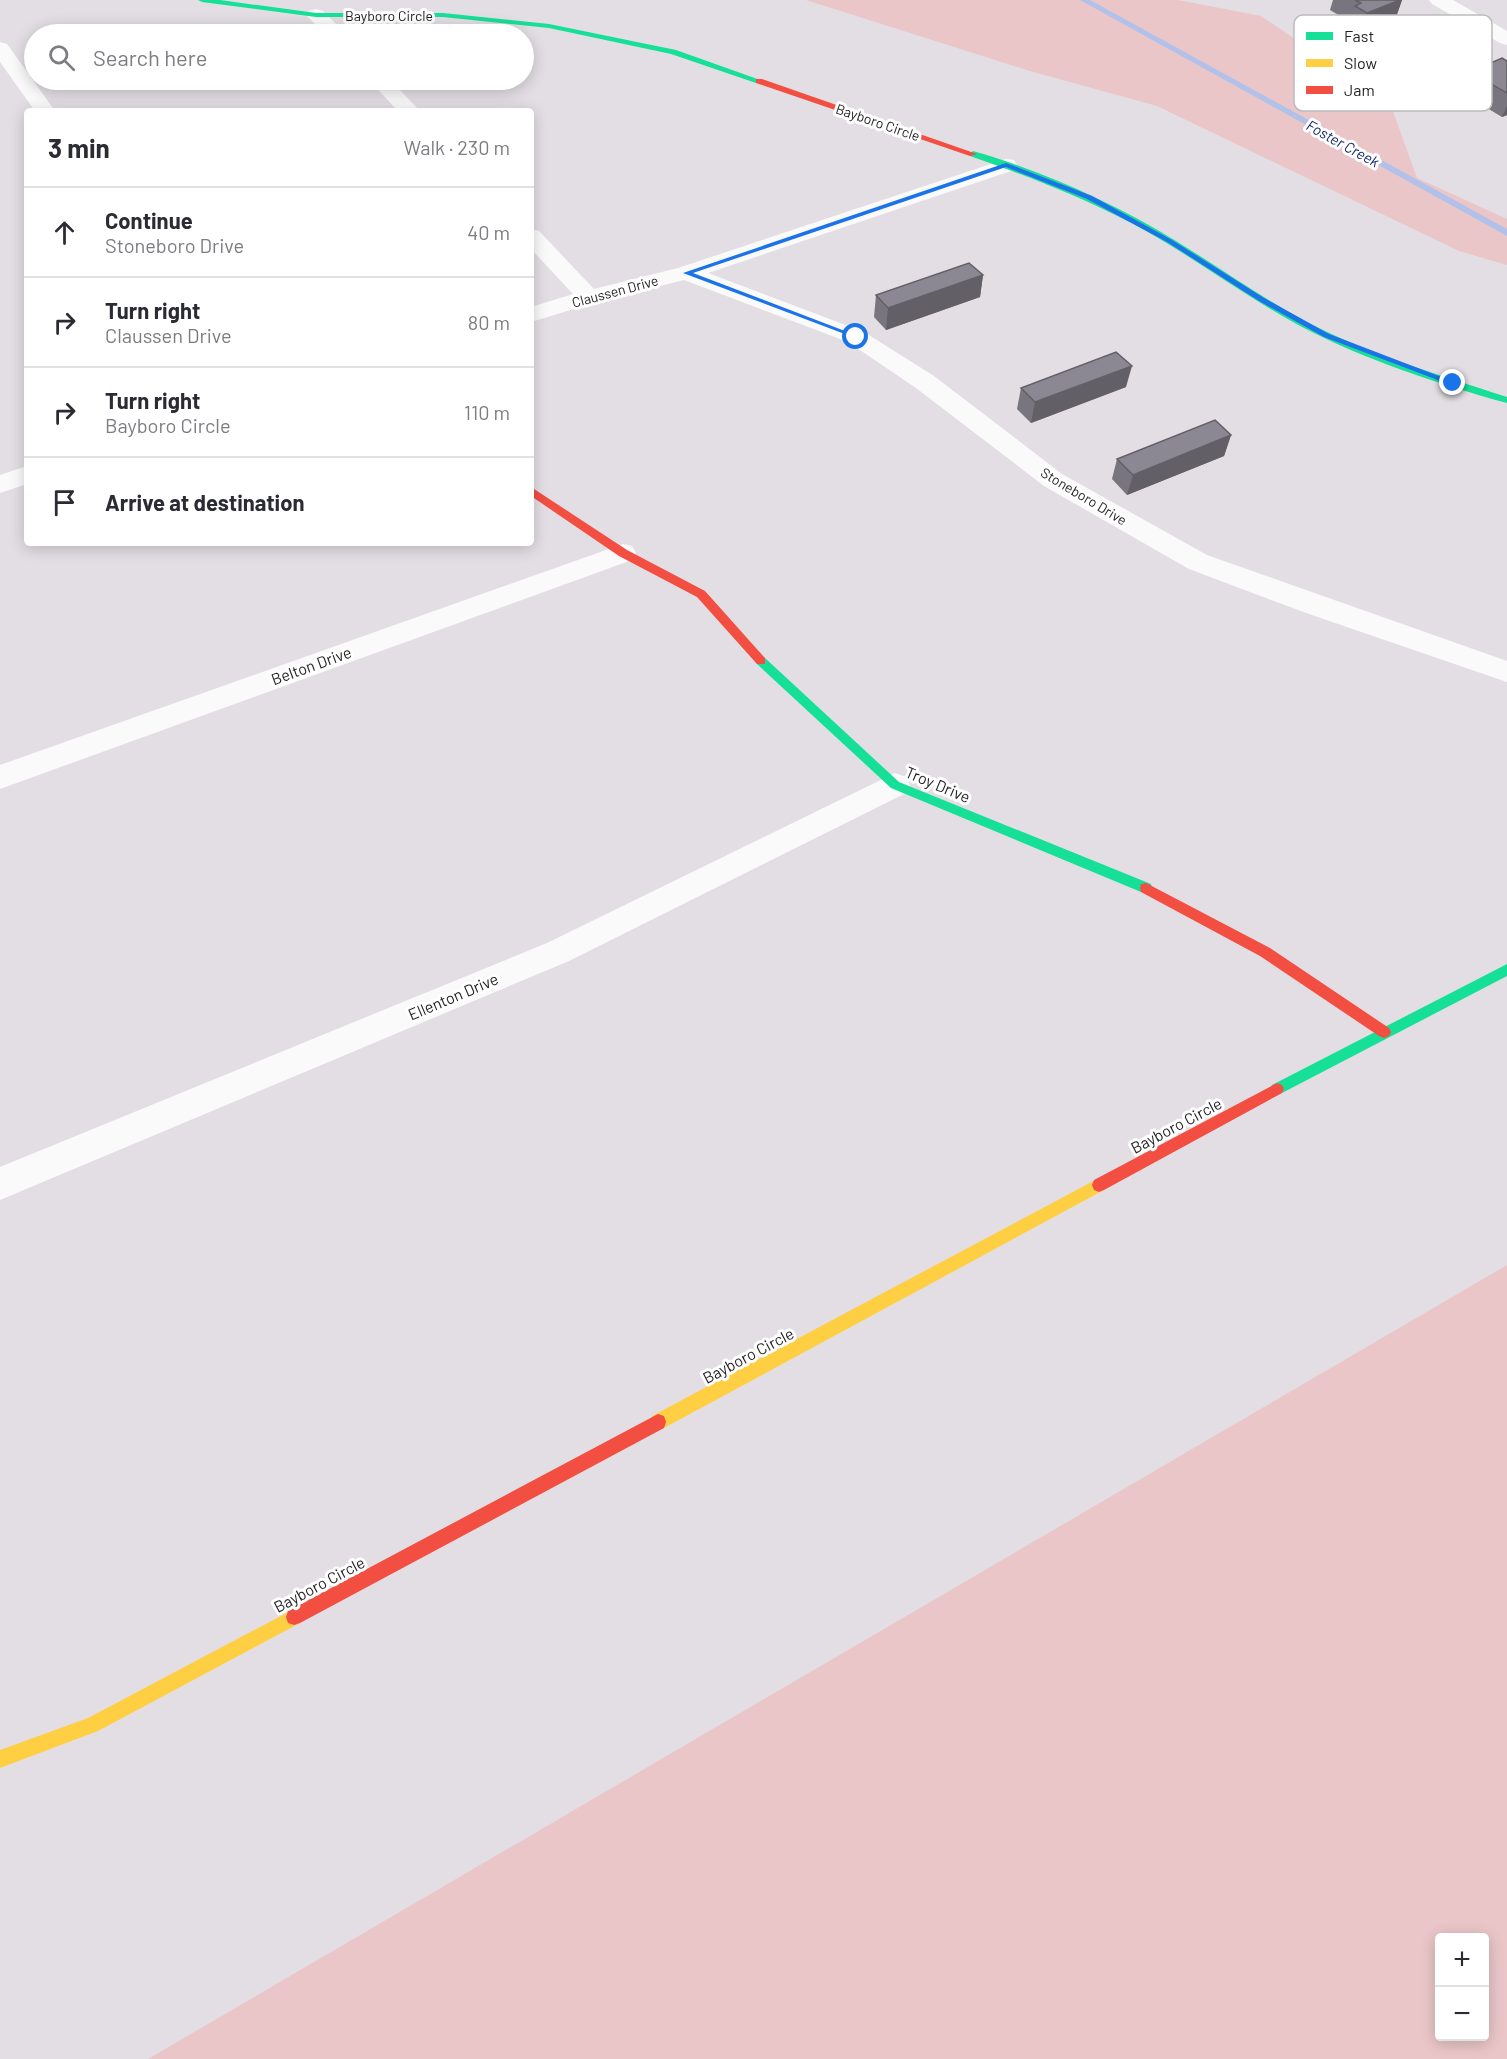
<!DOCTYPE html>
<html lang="en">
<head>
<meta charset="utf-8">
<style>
	:root { --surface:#fff; --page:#f7f7f7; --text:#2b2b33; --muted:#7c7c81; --line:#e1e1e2 }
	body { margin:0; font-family:Barlow,sans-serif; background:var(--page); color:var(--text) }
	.controls { position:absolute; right:18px; bottom:18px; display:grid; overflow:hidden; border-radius:6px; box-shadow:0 3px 15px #0003 }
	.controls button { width:54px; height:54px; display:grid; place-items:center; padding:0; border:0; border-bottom:2px solid var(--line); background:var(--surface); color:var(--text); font:30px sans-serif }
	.stop { position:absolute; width:18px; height:18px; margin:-14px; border:4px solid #1a73e8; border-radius:50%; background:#fff }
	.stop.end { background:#1a73e8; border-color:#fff; box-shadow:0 2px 6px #0008 }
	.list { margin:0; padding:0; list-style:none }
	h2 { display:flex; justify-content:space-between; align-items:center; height:78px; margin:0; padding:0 24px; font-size:26px }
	h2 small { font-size:20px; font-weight:400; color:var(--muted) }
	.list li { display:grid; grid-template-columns:39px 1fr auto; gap:18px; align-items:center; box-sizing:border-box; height:90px; padding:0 24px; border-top:2px solid var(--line) }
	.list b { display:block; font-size:22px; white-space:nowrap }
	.list p { margin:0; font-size:20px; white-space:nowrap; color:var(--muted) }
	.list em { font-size:20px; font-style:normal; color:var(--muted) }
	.icon { flex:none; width:33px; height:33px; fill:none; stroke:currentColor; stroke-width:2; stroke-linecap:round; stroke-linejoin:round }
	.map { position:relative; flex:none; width:1507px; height:2059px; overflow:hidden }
	.search { position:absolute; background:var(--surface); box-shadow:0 3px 15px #0003; left:24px; top:24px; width:510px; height:66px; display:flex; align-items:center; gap:15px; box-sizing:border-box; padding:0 21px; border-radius:33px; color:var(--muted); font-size:22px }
	.panel { position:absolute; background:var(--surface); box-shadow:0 3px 15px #0003; left:24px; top:108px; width:510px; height:438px; border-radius:6px }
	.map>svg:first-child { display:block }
</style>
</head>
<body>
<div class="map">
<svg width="1507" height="2059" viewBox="0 0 1507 2059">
	<rect width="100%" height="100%" fill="#e3dee3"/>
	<path fill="#eac6c8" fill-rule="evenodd" d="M806 0H1178L1261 16 1390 103 1417 178 1507 219V265L1459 251 1157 106 1030 71Z
		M1507 1265V2059H148ZM1440 1938H1484V2036H1440Z"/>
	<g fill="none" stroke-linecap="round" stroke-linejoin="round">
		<path fill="#b2c1e9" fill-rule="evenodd" d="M1080 0H1090L1507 229V236Z"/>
		<path fill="#fbfafb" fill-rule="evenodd" d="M1429 0H1453L1507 31V45L1500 43 1432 4Z
			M316 9 323 11 346 34H325L306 15 309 11Z
			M0 42 7 44 55 111H35L0 62Z
			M369 80H390L420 111H398Z
			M1006 159 1014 160 1017 165 1014 170 708 273 864 332 934 376 1062 474 1207 555 1507 661V682L1309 614 1189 569 1044 486 916 388 848 342 684 280 597 302 531 322V307L573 294 531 249V229L539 231 594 289 678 268Z
			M27 466V484L0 493V475Z
			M623 544 632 546 636 553 632 560 0 789V765Z
			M895 773 906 777 910 785 906 793 569 961 0 1200V1167L547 943Z"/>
		<path fill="#16e098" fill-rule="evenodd" d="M198 0H220L316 13H443L549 24 676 50 763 81 756 83 671 54 549 28 443 17H316L202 2Z
			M973 151C1043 171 1114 203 1176 241 1220 268 1262 298 1307 322 1370 355 1440 375 1507 397V403C1438 384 1366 360 1302 327 1248 298 1199 261 1146 231 1090 200 1030 177 970 156L969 154Z
			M761 657 765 658 899 782 1151 884 1152 888 1151 892H1141L891 788 757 664 755 661Z
			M1507 964V976L1282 1093 1277 1095 1272 1093 1270 1089 1272 1085Z"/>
		<path fill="#ffcf43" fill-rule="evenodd" d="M1099 1178 1104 1180 1106 1185 1104 1190 664 1428 658 1430 652 1428 650 1422 652 1416Z
			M294 1609 300 1611 302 1617 300 1623 98 1731 0 1768V1750L88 1718Z"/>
		<path fill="#f24e42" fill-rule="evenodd" d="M756 79H762L977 154 970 156 756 83Z
			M531 487 627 550 705 591 765 658V664H757L697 597 619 556 531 496Z
			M1146 883 1270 948 1389 1028 1391 1032 1389 1036 1384 1038 1379 1036 1260 956 1141 892 1140 888 1141 884Z
			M1277 1083 1282 1085 1284 1089 1282 1093 1104 1190 1099 1192 1094 1190 1092 1185 1094 1180Z
			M658 1414 664 1416 666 1422 664 1428 300 1623 294 1625 288 1623 286 1617 288 1611Z"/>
	</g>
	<path fill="#78757e" d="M1333 0H1402L1395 20 1360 34 1348 27 1350 22 1330 10Z
		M1400 29 1469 68 1442 78 1438 75 1424 81 1399 65 1403 56 1393 51Z
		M1507 61V115L1502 117 1462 93 1470 72Z
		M983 275 980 297 886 330 874 317 876 295Z
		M1126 387 1031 423 1017 409 1021 388Z
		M1231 435 1224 456 1127 495 1112 479 1117 459Z"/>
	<path fill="#625f67" d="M1400 0H1402L1395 20 1360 34 1367 13Z
		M1477 46 1469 68 1442 78 1451 57Z
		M1446 54 1438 75 1424 81 1432 60Z
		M1507 106V115L1502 117Z
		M983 275 980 297 886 330 888 308Z
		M1132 366 1126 387 1031 423 1035 402Z
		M1231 435 1224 456 1127 495 1133 475Z"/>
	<path fill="#8c8893" stroke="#625f67" stroke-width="1.5" d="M1355 0H1400L1367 13 1355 6 1361 3Z
		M1502 58 1507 61V93L1470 72Z
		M969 263 983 275 888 308 876 295Z
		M1116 352 1132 366 1035 402 1021 388Z
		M1215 420 1231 435 1133 475 1117 459Z"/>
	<path fill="#1a73e8" d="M1006 163 1092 196 1172 240 1264 298 1329 334 1457 383 1451 385 1324 337 1259 301 1167 242 1087 199 1006 167 693 273 858 336V339L683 273Z"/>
	<g text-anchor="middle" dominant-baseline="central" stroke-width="6" stroke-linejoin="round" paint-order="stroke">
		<g font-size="14" fill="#201e20" stroke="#fff">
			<text x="389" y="15">Bayboro Circle</text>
			<text transform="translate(878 122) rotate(19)">Bayboro Circle</text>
			<text transform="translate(615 291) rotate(-15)">Claussen Drive</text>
			<text transform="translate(1084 496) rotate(31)">Stoneboro Drive</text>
		</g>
		<g font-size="15" font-style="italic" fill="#172c6b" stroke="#fff">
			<text transform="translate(1343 143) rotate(29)">Foster Creek</text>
		</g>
		<g font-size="16" fill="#201e20" stroke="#fff">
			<text transform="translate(311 665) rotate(-20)">Belton Drive</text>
			<text transform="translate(938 784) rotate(23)">Troy Drive</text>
			<text transform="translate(453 996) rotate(-23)">Ellenton Drive</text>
			<text transform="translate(1176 1125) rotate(-28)">Bayboro Circle</text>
			<text transform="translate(748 1355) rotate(-28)">Bayboro Circle</text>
			<text transform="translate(319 1584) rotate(-28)">Bayboro Circle</text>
		</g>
	</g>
	<rect x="1294" y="15" width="198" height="96" rx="9" fill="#fff" stroke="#bcbcbc" stroke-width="1.5"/>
	<rect x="1306" y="32" width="27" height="8" fill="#16e098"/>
	<rect x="1306" y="59" width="27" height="8" fill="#ffcf43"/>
	<rect x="1306" y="86" width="27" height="8" fill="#f24e42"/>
	<g font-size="16" fill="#201e20">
		<text x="1344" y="42">Fast</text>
		<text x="1344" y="69">Slow</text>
		<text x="1344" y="96">Jam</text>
	</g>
</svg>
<div class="controls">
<button>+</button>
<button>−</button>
</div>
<div class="stop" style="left:856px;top:337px"></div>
<div class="stop end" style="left:1453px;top:383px"></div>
<div class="search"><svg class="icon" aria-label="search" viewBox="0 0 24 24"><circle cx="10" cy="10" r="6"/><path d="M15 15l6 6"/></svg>Search here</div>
<section class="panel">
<h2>3 min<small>Walk · 230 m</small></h2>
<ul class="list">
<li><svg class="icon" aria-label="ahead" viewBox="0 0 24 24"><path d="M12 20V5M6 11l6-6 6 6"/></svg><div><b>Continue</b><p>Stoneboro Drive</p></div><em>40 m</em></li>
<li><svg class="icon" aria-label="right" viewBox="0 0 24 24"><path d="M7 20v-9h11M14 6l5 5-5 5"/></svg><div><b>Turn right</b><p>Claussen Drive</p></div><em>80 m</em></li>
<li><svg class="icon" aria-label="right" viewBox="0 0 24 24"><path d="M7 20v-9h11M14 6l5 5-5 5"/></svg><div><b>Turn right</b><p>Bayboro Circle</p></div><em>110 m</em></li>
<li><svg class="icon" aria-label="arrive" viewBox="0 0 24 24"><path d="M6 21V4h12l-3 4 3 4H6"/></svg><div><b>Arrive at destination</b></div></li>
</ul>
</section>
</div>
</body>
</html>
